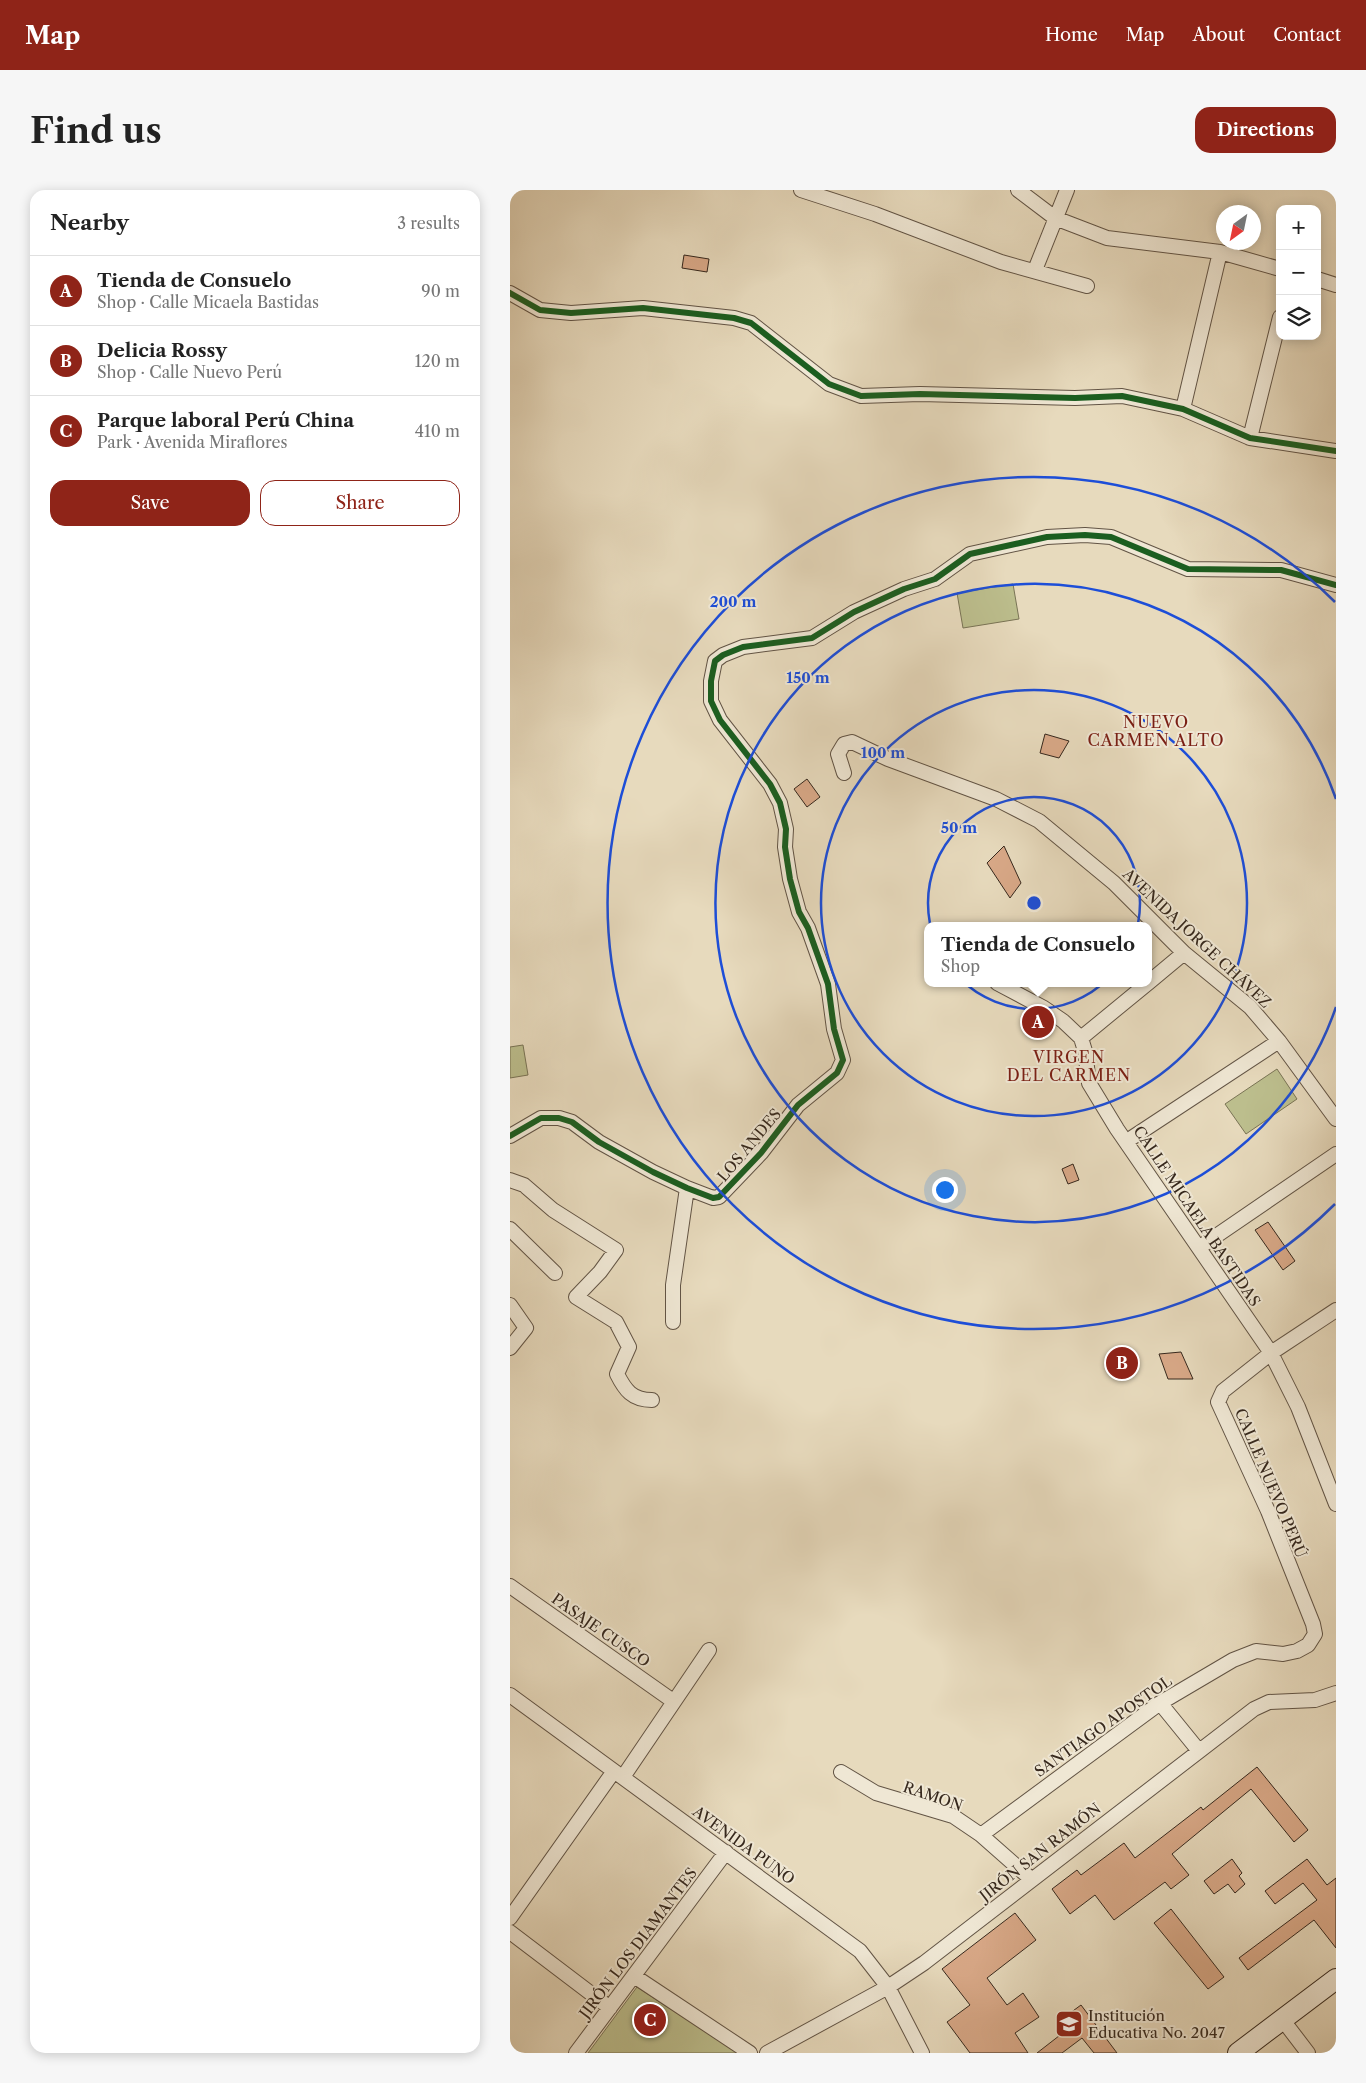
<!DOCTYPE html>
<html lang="en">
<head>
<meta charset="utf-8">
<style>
	:root { --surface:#fff; --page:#f6f6f6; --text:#222; --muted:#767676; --line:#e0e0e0; --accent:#8f2418 }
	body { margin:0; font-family:"Libre Caslon Text",serif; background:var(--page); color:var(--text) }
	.controls { position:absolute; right:15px; top:15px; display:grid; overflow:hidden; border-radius:10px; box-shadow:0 2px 12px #0003 }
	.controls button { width:45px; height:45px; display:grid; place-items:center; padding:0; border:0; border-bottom:1px solid var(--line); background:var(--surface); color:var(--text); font:25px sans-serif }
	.compass { position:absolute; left:706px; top:15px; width:45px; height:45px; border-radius:50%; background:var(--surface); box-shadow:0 2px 12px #0003; rotate:213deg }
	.you { position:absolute; left:434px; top:999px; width:18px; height:18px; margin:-12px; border:4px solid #fff; border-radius:50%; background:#1a73e8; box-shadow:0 0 0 8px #1a73e833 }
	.badge { display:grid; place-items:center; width:32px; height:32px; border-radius:50%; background:var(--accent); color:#fff; font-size:16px; font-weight:700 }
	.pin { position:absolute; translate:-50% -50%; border:2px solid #fff; box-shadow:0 1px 5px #0006 }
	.popup { position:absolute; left:414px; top:732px; width:228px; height:65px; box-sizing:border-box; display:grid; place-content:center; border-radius:10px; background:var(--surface); filter:drop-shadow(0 1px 4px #0005); font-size:16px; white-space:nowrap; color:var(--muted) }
	.popup b { font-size:19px; color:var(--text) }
	.popup::after { content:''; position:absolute; left:50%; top:100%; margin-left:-10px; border:10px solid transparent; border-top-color:var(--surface) }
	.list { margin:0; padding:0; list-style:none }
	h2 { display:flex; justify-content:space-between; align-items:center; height:65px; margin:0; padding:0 20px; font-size:21px }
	h2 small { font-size:16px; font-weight:400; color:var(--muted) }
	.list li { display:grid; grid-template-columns:32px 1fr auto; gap:15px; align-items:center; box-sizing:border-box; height:70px; padding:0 20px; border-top:1px solid var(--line) }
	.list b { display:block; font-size:19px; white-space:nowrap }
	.list p { margin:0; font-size:16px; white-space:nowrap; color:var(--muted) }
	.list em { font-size:16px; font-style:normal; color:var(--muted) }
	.actions { display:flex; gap:10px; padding:15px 20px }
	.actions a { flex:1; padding:11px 0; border:1px solid var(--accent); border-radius:15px; text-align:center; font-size:18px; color:var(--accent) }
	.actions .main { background:var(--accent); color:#fff }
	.icon { flex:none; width:28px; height:28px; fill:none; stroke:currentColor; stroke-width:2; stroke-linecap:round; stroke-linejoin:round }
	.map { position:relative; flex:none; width:826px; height:1863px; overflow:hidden; border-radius:15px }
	header { display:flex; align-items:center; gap:30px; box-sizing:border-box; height:70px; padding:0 25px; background:var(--accent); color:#fff }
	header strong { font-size:24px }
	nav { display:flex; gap:28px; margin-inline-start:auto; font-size:18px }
	.intro { display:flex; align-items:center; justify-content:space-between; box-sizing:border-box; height:120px; padding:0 30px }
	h1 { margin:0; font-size:35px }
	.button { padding:12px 22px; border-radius:15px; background:var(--accent); color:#fff; font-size:18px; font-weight:700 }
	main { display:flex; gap:30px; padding:0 30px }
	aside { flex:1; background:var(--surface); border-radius:15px; box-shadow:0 2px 12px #0003 }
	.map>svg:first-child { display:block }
</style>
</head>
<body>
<header>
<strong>Map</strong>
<nav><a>Home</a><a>Map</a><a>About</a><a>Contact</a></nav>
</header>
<div class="intro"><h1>Find us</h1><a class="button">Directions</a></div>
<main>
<aside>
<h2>Nearby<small>3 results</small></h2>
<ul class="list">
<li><span class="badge">A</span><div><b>Tienda de Consuelo</b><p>Shop · Calle Micaela Bastidas</p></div><em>90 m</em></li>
<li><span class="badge">B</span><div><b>Delicia Rossy</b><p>Shop · Calle Nuevo Perú</p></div><em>120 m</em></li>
<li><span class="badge">C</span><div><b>Parque laboral Perú China</b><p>Park · Avenida Miraflores</p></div><em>410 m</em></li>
</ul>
<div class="actions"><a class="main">Save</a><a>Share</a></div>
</aside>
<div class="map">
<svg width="826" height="1863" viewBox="0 0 826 1863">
	<rect width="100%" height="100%" fill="#e7dabd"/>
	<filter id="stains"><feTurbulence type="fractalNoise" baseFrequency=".004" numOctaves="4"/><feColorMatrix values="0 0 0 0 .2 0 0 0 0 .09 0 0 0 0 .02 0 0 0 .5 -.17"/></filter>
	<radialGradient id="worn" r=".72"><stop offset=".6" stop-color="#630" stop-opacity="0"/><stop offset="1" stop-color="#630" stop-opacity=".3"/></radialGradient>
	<path fill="#bcbe8d" stroke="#797355" d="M503 394 509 429 453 438 447 403Z
		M13 855 18 885 0 888V857Z
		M767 879 787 909 736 944 715 914Z
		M127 1797 228 1863H78Z"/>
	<path fill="#d8a887" stroke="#36281d" d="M174 65 199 69 197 82 172 78Z
		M535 544 559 551 549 568 530 563Z
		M297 589 310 607 297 617 284 599Z
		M494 656 511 693 500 708 477 673Z
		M563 974 569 990 558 994 552 979Z
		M758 1032 785 1071 773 1080 745 1040Z
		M671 1162 683 1189H658L649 1164Z
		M747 1577 798 1640 784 1652 741 1599 662 1664 679 1685 661 1699 655 1692 604 1730 585 1705 560 1724 542 1699 567 1680 571 1685 614 1653 625 1668 691 1617 693 1620Z
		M722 1669 732 1683 729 1686 735 1694 725 1703 718 1694 704 1704 694 1691Z
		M797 1669 817 1695 826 1688V1758L804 1730 738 1780 729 1768 807 1710 793 1693 765 1714 755 1701Z
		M661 1719 714 1787 698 1799 644 1733Z
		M505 1723 526 1750 477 1788 497 1815 513 1803 529 1827 505 1843 518 1863H460L437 1832 460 1815 432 1779Z
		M571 1815 607 1863H584L572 1848 552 1863H527L563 1835 556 1826Z"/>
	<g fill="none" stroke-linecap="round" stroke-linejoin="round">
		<g stroke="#625445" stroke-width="16">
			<path id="street" d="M291 0 365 24 491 72 577 96
				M508 0 545 28 597 48 710 62 770 79
				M525 80 557 0
				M807 89 826 95
				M0 103 30 120 61 123 133 118 224 128 241 133 319 194 351 206 410 204 565 208 612 206 673 219 740 248 826 261
				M673 219 710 62
				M740 248 770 127
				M334 583 328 564 334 554 342 552 378 569 486 609 529 631 604 693 674 763 740 817 769 851 826 929
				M487 793 534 818 553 831 571 848 575 861 579 893 607 939 761 1163 788 1217 826 1314
				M638 793 674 763
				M571 848 638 793
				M0 946 31 928H49L62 932 89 952 143 982 177 998 203 1008 209 1007 251 963 288 915 327 883 333 870 324 839 318 794 298 738 289 722 280 689 275 657 276 639 270 613 260 594 210 530 201 511V491L205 471 213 465 233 457 302 448 344 422 394 399 425 389 460 364 537 347 575 345 601 347 678 379 771 380 826 395
				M617 951 769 851
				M0 990 14 995 43 1020 106 1060 90 1082 66 1107 106 1132 119 1157 107 1184C115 1200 122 1210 142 1210
				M0 1039 45 1083
				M690 1057 826 964
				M0 1115 16 1138 0 1158
				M163 1132V1095L177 998
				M0 1396 163 1511
				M0 1505 350 1761 378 1797 412 1863
				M650 1513 689 1561
				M331 1582 366 1603 443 1626 471 1645 521 1689
				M113 1587 199 1460
				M471 1645 650 1513 723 1470 746 1461 773 1464 787 1461 798 1455 805 1444 803 1434 758 1321 708 1212 713 1201 761 1163 826 1120
				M0 1728 104 1581
				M0 1742 100 1818
				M124 1786 240 1863
				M772 1829 798 1863
				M66 1863 216 1662
				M257 1863 378 1797 414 1773 744 1519 759 1512 805 1510 826 1503"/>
		</g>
		<g stroke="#36281d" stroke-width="22">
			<path id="secondary" d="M728 1863 826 1789"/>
		</g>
		<use href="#street" stroke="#efe7d4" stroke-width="14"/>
		<use href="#secondary" stroke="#efe7d4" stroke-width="20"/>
		<g stroke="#efe7d4" stroke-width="9">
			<path id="cycleway" d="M0 103 30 120 61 123 133 118 224 128 241 133 319 194 351 206 410 204 565 208 612 206 673 219 740 248 826 261
				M0 946 31 928H49L62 932 89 952 143 982 177 998 203 1008 209 1007 251 963 288 915 327 883 333 870 324 839 318 794 298 738 289 722 280 689 275 657 276 639 270 613 260 594 210 530 201 511V491L205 471 213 465 233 457 302 448 344 422 394 399 425 389 460 364 537 347 575 345 601 347 678 379 771 380 826 395"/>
		</g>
		<use href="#cycleway" stroke="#1b5e20" stroke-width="6"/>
	</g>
	<g fill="none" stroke="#1d4ed8" stroke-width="2.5">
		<circle cx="524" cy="713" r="106"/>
		<circle cx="524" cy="713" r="213"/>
		<path d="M826 817A319 319 0 1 1 826 609"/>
		<path d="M825 1014A426 426 0 1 1 825 412"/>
	</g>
	<defs>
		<g id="school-square" transform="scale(1.4375)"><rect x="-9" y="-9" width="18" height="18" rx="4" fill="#8f2418" stroke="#efe7d4"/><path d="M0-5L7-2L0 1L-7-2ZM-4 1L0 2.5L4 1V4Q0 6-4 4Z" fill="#fff"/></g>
	</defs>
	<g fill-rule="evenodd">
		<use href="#school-square" x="559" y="1834"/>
	</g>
	<g text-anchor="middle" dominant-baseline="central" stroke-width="4" stroke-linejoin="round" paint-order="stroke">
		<g font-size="15" fill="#36281d" stroke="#efe7d4">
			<text transform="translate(687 748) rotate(43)">AVENIDA JORGE CHÁVEZ</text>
			<text transform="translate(239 955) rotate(-50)">LOS ANDES</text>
			<text transform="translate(687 1026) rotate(56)">CALLE MICAELA BASTIDAS</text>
			<text transform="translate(761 1293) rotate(67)">CALLE NUEVO PERÚ</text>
			<text transform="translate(91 1440) rotate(35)">PASAJE CUSCO</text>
			<text transform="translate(593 1536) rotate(-35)">SANTIAGO APOSTOL</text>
			<text transform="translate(423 1606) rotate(19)">RAMON</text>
			<text transform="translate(234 1655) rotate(36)">AVENIDA PUNO</text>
			<text transform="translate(530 1662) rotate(-38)">JIRÓN SAN RAMÓN</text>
			<text transform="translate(128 1753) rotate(-53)">JIRÓN LOS DIAMANTES</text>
		</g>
		<g font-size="15" fill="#36281d" stroke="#efe7d4" text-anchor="start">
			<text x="578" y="1825">Institución<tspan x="578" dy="17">Educativa No. 2047</tspan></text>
		</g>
		<g font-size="16" letter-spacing="1" fill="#7a1f14" stroke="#efe7d4">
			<text x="646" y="532">NUEVO<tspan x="646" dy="18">CARMEN ALTO</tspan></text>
			<text x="559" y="867">VIRGEN<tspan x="559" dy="18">DEL CARMEN</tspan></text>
		</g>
	</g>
	<circle cx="524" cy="713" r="8" fill="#1d4ed8" stroke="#efe7d4" stroke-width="2.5"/>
	<g font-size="15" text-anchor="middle" font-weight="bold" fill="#1d4ed8" stroke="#efe7d4" stroke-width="4" stroke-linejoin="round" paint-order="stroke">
		<text x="223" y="417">200 m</text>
		<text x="298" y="493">150 m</text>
		<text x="373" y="568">100 m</text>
		<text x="449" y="643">50 m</text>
	</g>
	<rect width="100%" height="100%" filter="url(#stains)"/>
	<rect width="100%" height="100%" fill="url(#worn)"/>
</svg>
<div class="controls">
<button>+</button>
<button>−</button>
<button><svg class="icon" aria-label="layers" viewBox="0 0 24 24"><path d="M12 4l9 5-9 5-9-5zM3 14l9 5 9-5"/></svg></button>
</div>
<svg class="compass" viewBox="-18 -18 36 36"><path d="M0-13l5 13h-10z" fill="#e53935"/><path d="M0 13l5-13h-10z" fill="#767676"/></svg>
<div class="you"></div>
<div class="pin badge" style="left:528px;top:832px">A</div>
<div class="popup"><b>Tienda de Consuelo</b>Shop</div>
<div class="pin badge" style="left:612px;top:1173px">B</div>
<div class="pin badge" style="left:140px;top:1830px">C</div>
</div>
</main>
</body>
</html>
